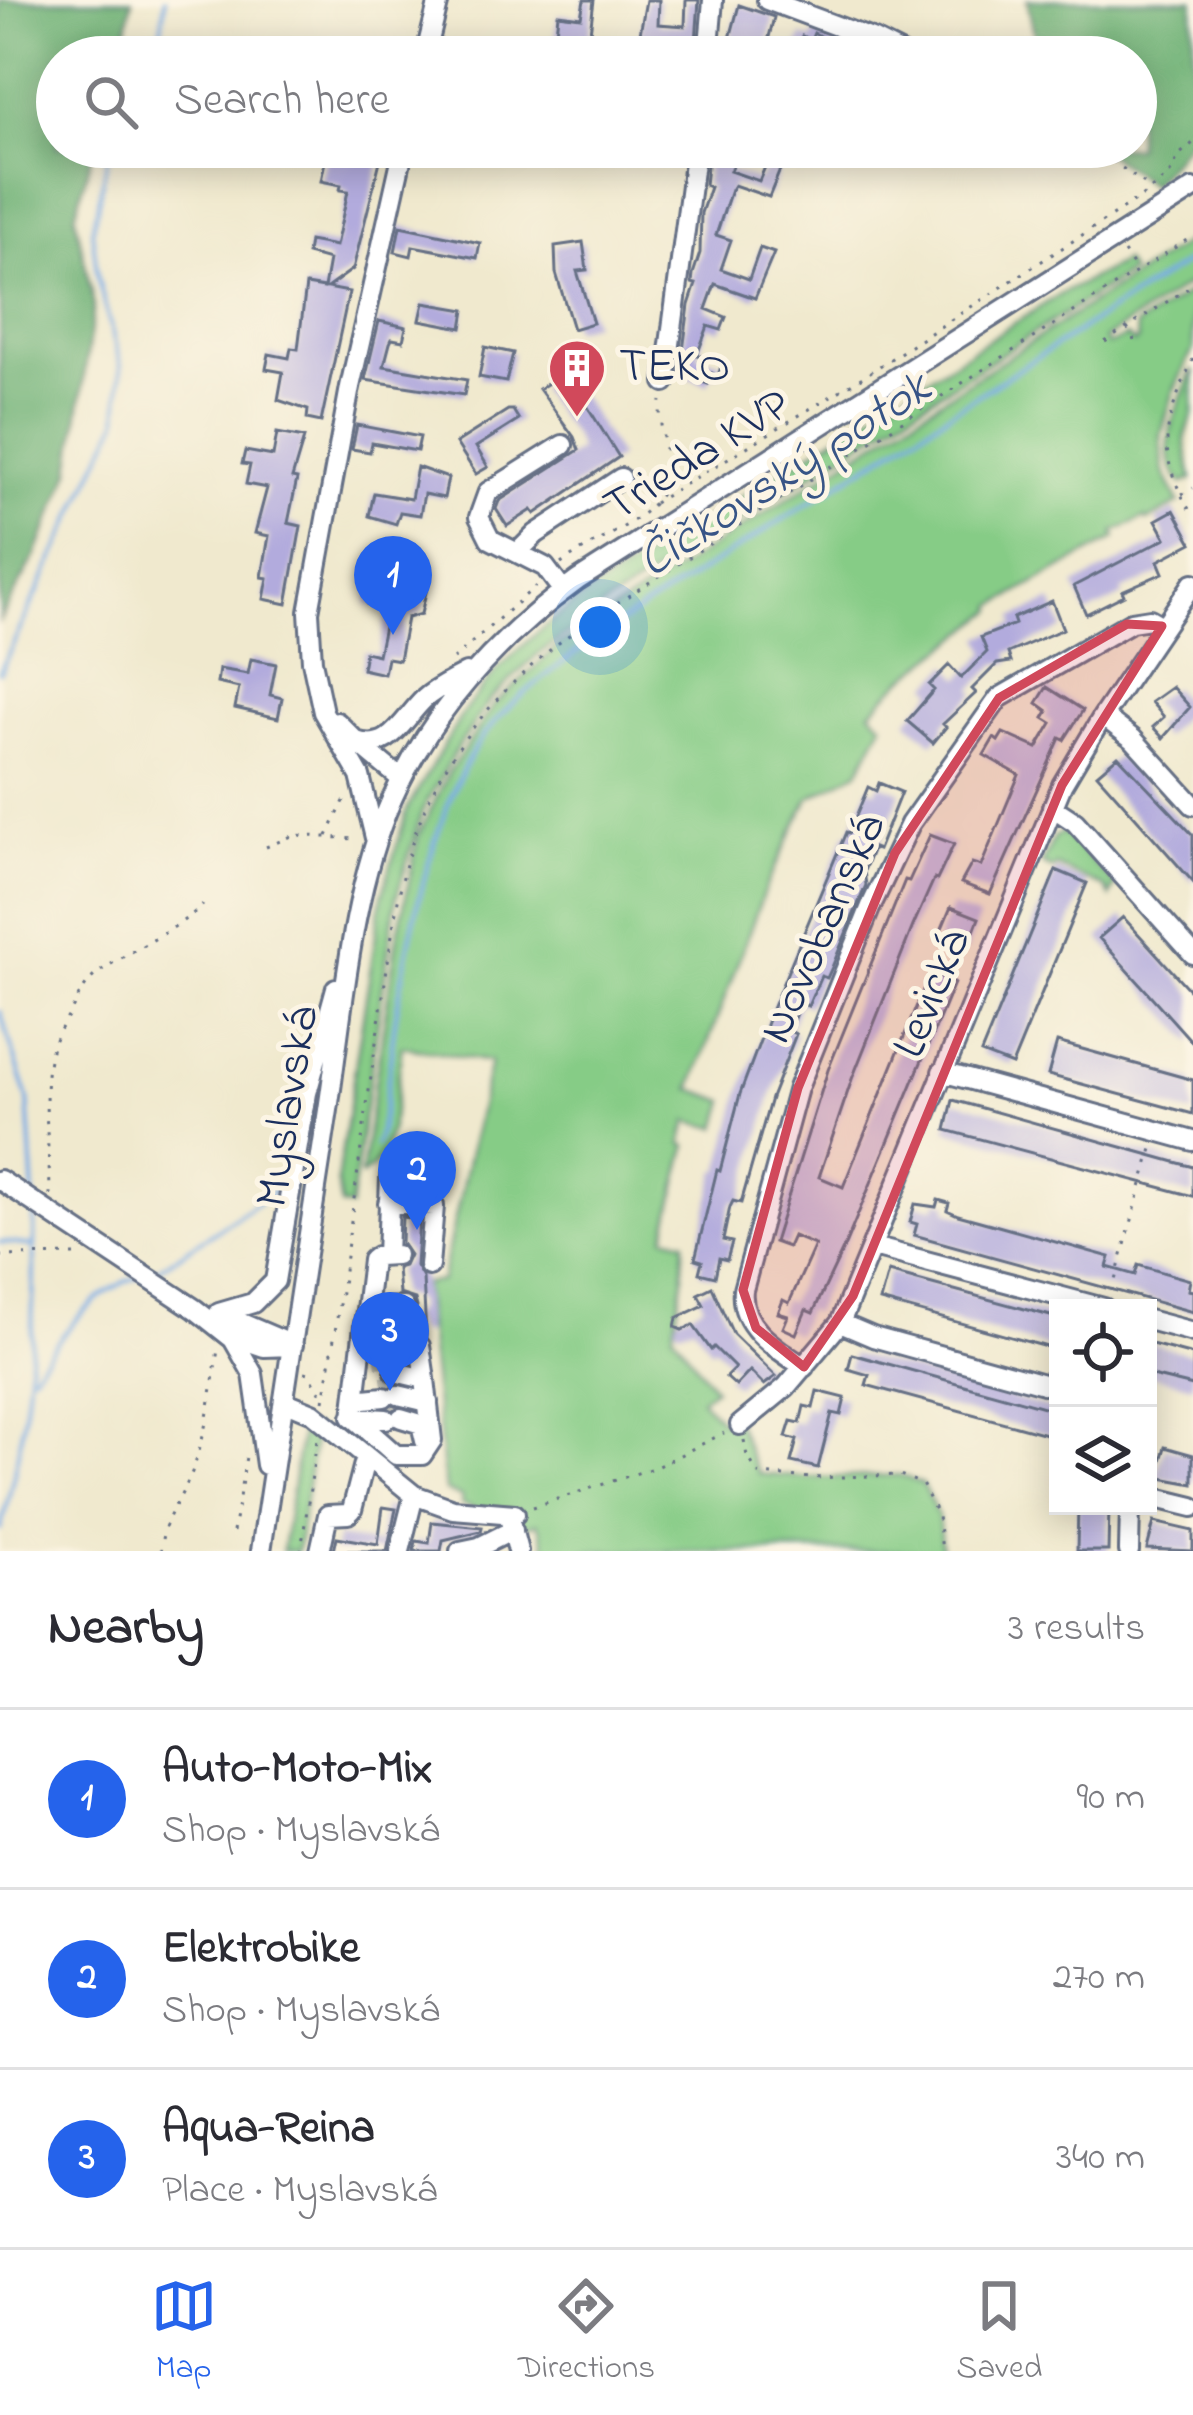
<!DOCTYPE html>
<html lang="en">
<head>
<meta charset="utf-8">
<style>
	:root { --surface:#fff; --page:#f2f2f3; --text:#2b2b33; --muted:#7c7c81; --line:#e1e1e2; --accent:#2563eb }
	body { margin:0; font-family:"Indie Flower",sans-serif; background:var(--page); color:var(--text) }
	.controls { position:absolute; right:36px; bottom:36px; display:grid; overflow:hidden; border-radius:0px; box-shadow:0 6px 30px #0003 }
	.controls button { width:108px; height:108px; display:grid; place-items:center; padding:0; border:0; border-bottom:3px solid var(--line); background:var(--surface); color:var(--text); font:60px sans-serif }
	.you { position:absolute; left:600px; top:627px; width:42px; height:42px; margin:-30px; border:9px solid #fff; border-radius:50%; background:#1a73e8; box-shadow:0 0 0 18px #1a73e833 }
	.badge { display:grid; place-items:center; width:78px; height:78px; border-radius:50%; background:var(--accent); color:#fff; font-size:39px; font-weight:700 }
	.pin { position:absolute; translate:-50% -99px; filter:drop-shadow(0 3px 6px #0008) }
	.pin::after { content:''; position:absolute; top:63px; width:42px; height:36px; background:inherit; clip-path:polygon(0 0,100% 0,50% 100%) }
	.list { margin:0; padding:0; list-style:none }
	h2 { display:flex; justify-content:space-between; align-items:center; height:156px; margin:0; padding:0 48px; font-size:51px }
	h2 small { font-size:39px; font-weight:400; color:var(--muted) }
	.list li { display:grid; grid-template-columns:78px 1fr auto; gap:36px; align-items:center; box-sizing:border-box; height:180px; padding:0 48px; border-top:3px solid var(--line) }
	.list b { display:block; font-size:45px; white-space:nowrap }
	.list p { margin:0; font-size:39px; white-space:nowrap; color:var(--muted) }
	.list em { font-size:39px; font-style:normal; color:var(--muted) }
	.icon { flex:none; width:66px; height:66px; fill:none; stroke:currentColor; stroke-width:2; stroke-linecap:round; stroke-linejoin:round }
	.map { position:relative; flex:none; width:1193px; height:1551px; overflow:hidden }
	.search { position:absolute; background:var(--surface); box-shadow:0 6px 30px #0003; left:36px; right:36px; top:36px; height:132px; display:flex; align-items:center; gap:30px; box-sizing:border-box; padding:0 42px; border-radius:66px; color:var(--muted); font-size:45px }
	.sheet { height:696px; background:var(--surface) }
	nav { display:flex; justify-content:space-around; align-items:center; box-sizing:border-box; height:168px; border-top:3px solid var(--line); background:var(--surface); font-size:33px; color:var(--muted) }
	nav a { display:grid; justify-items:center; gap:6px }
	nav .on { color:var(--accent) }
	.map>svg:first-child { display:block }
</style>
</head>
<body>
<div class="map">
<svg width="1193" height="1551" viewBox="0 0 1193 1551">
	<rect width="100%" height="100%" fill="#fcf5e5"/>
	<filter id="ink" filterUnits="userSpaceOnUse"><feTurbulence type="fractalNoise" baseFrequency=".00833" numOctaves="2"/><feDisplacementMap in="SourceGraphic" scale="24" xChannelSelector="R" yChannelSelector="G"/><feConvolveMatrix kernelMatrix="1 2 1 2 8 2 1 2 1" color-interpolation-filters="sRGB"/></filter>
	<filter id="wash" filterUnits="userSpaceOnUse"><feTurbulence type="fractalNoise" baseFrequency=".004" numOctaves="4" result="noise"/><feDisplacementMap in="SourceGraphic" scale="48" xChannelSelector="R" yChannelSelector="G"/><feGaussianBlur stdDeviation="2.7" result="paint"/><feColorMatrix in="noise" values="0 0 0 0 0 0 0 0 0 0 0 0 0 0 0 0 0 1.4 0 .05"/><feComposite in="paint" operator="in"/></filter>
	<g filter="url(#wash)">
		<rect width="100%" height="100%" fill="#f0e9ce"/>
		<path fill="#86cc86" stroke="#507e72" stroke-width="3" d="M1193 238V281L1104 339 1108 345 1126 336 1134 343 1138 340 1136 326 1193 290V349L1174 390 1161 435 1163 470 1179 503 1147 521 1145 518 1114 532 1116 538 994 606 995 610 901 681 871 711 883 724 859 771 809 798 766 886 691 1089 726 1101 718 1128 688 1121 682 1143 687 1146 665 1236 684 1241 683 1278 673 1333 714 1388 701 1399 721 1421 731 1414C745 1432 746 1455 759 1474L812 1478 900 1475 922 1484 938 1516 942 1551H547L538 1523 525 1527 461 1504 462 1497 445 1491 423 1284 441 1281 490 1062 402 1046C396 1084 398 1155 361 1176L397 938 419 834 449 772 495 704 558 646Z
			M1124 262 1130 272 604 606 537 655 489 701 453 755 422 811 396 899 350 1207 341 1206 337 1182 382 895 408 807 464 711 497 670 541 629 591 592 1059 295Z
			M1193 369V412L1185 439 1192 480 1182 483C1153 454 1179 401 1193 369Z
			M1063 832 1115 885 1110 897 1105 888 1056 866 1053 869 1042 864 1054 837Z
			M312 1426 316 1428 297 1551H282L301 1432Z"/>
		<path fill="#6cb073" stroke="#447068" stroke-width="3" d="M0 0H132L122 57H57V147H94L75 215 94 306 71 471 35 557 0 620Z
			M1027 0H1193V136L1151 185 1098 147H1136V57H1039Z"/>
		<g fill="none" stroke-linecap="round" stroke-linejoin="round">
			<path stroke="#77abe4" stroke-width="4.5" d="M158 57 165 0
				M0 672 118 421 121 366 98 280 92 231 110 147
				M0 1011 28 1099 34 1197
				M376 1145C389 1101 389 1054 397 1009 410 930 438 792 487 731 517 695 555 669 592 641L1193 258
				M0 1242 35 1246
				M154 1272 284 1185
				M33 1373C64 1334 89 1294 137 1277
				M0 1529C31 1423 35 1319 34 1209"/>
		</g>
		<g id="blocks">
			<path fill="#b2abdd" d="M584 0H594L588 49 555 42 558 14 581 17Z
				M646 0H659L658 24 685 26 686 0H699L696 42 639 39Z
				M739 5 774 17 764 57H725Z
				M814 33 836 43 830 57H792L802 36 811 40Z
				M328 147 383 149 353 269 327 288 349 292 321 422 307 419 308 410 278 400 283 372 266 369 269 354 289 358 291 348 298 349 306 285 324 288 329 260 307 254 309 241 336 246 348 191 340 190 341 185 321 181Z
				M709 147H741L730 171 759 181 768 160 782 165 769 197 734 185 731 190 716 235 731 240 721 269 749 279 760 248 774 253 755 298 715 284 706 309 726 317 721 330 708 326 697 355 722 363 718 376 712 373 708 384 680 374 689 305 696 284 692 283 693 274 700 253 701 213 710 187 705 185Z
				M400 226 480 243 477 258 413 246 411 256 395 252Z
				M583 242 587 270 577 271 593 323 573 329 556 273 555 246Z
				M424 303 465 310 462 328 420 320Z
				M379 321 406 327 403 341 392 339 390 343 384 366 467 380 464 395 365 380Z
				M485 347 513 353 506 382 479 377Z
				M566 372 619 457 535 514 532 510 507 526 496 509 499 501 579 450 574 437 539 389Z
				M508 410H513L519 420 476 447 488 467 476 474 456 443Z
				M357 425 420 437 417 451 372 443 370 452 352 449Z
				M277 433 304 438 292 478 297 479 288 523 301 526 287 604 264 599 268 578 262 577 269 536 255 533 267 488 246 484 250 465 242 464 245 451 273 456Z
				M417 467 448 478 444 498 424 494 420 515 400 512 396 524 369 516 374 493 411 499Z
				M1174 510 1192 543 1158 561 1163 573 1122 591 1124 595 1086 614 1074 586 1166 538 1156 520Z
				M375 568 429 579 421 614 407 618 399 660 387 658 384 674 362 669 365 652 378 655 388 608 367 604Z
				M1052 601 1063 629 1008 653 1011 662 997 664 972 689 976 693 943 724 946 727 933 743 907 721 934 690 929 685 949 665 961 678 987 652 981 637 1015 624 1013 618Z
				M251 659 276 664 270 695 282 698 278 718 235 708 239 688 217 683 219 669 248 674Z
				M1047 687 1083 710 1064 740 1060 738 990 894 961 883 972 863 981 866 1019 775 984 755 994 738 998 741 1003 733 1037 748 1052 723 1044 718 1048 711 1037 703Z
				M1172 687 1190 707 1163 738 1153 727 1164 717 1151 702Z
				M1118 756 1193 835V882L1097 774Z
				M879 783 901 792 878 850 873 848 864 871 866 885 832 967 827 978 821 976 808 1006 800 1003 789 1031 796 1034 771 1098 741 1203 733 1201 730 1207 723 1240 732 1242 727 1260 719 1258 715 1277 699 1273 702 1261 695 1259 717 1170 720 1171 740 1094 772 1009 846 832 849 833 868 787 876 791Z
				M930 835 954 844 937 880 934 879 913 926 852 1079 819 1177 843 1187 930 973 954 983 846 1243 813 1313 806 1310 796 1334 783 1328 788 1316 778 1313 783 1300 789 1303 815 1245 793 1236 788 1247 774 1242 828 1070 905 880 909 881Z
				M1056 870 1087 883 1012 1065 981 1053Z
				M951 907 979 918 966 952 937 940Z
				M1123 917 1193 994V1043L1099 938Z
				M1057 1042 1193 1080V1114L1048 1075Z
				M953 1100 1193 1167V1196L946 1130Z
				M938 1200 949 1203 947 1210 958 1215 1110 1257 1107 1267 1135 1275 1138 1265 1190 1280 1188 1290 1193 1291V1312L914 1235 917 1224 910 1222 915 1204 936 1207Z
				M402 1217 419 1219 416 1266 423 1278 426 1334 418 1332 411 1318 417 1307 415 1299 399 1294 397 1268 404 1266 409 1255 401 1243Z
				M888 1272 1058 1318V1350L880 1301Z
				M712 1287 733 1334 776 1376 764 1385 750 1371 736 1386 726 1377 735 1368 714 1347 711 1350 693 1325 682 1330 675 1327 677 1318 704 1305 698 1294Z
				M1148 1343 1193 1355V1386L1148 1375Z
				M852 1354 1058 1411 1053 1436 866 1385 869 1375 848 1369Z
				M817 1391 845 1398 841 1415 832 1413 818 1468 791 1462 797 1440 786 1437 791 1421 800 1423 804 1406 813 1408Z
				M1165 1447 1193 1455V1484L1156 1477Z
				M1078 1506H1109L1108 1551H1077Z
				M383 1507 396 1509 387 1551H334L337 1537 378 1544Z
				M432 1522 482 1527 481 1531 443 1540 441 1551H414L416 1541 429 1543Z
				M1154 1522 1193 1531V1551L1147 1549Z"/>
		</g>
	</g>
	<g filter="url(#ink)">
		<use href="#blocks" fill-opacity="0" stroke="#667085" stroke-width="3"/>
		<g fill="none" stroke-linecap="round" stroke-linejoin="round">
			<path stroke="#c5c4b8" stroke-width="18" stroke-dasharray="18 9" stroke-linecap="butt" d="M373 1346 397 1343
				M375 1359 403 1356
				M382 1386 396 1384
				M385 1408 399 1407"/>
			<g stroke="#667085" stroke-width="24">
				<path id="minor" d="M767 0 874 40 908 57
					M425 57 439 0
					M708 57 713 0
					M895 155 898 147
					M665 382 696 147
					M563 445 488 492 479 517 490 539 545 567 563 591
					M518 552 536 534 621 478
					M1103 716 1133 739 1193 805
					M337 722 356 741C390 753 403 719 424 699 436 688 452 681 466 673
					M359 744 401 779
					M1052 807 1075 822 1193 954
					M375 838 360 776 323 712 312 661 309 612 350 387 404 147
					M942 1072 1193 1141
					M0 1180 195 1309 233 1339 253 1374 266 1465
					M388 1203 434 1206 429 1266
					M873 1247 1104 1308
					M387 1255 390 1177
					M366 1309 404 1307
					M219 1313 253 1303 275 1281 307 1093 336 988
					M223 1315 293 1345
					M1148 1320 1193 1332
					M840 1323 873 1337 1058 1388
					M363 1333 405 1330
					M232 1336 264 1347 292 1346
					M397 1343 420 1346 425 1379
					M804 1367C777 1349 739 1327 743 1290L798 1088 871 906 910 824 999 698 1131 622 1150 619 1162 626
					M395 1372 425 1379 432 1440 422 1455H396L353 1417 372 1260 377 1256 396 1255
					M398 1395 428 1402
					M355 1400 384 1397
					M284 1401 313 1413 414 1495 453 1509 515 1514
					M352 1417 386 1419
					M401 1418 421 1424 425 1441
					M740 1425 786 1387 840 1323 1062 785 1103 716 1193 583
					M1148 1496 1193 1507
					M510 1521 518 1551
					M261 1551C282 1404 306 1257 328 1110 343 1010 351 891 392 799 433 708 499 637 578 580L1193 189
					M320 1551 328 1515 348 1514 352 1510 366 1456
					M400 1551 414 1495
					M460 1551 479 1547 513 1530
					M1129 1551 1130 1506"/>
			</g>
			<path stroke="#667085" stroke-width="3" stroke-dasharray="3 9" stroke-linecap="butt" d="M1093 147 1150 188
				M1124 252 1136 269
				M1127 328 1136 342
				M1105 342 1193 285
				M1193 359C1163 427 1154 450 1193 516
				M1182 494 1193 488
				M654 503 861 378 1141 197 1169 175 1179 155 1193 143
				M561 564C591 540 663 518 667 476 669 451 657 427 661 401
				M453 659 536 586
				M327 836 348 793
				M266 847 294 835 356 839
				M50 1195C50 1152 40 1085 52 1047 56 1035 63 1026 69 1015 78 998 85 981 102 970 136 947 172 933 203 905
				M0 1256 82 1255
				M1112 1291 1153 1145
				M305 1372 309 1373 323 1397
				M324 1401C345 1275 360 1148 379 1022 389 960 395 893 415 834 445 745 510 677 584 624L1193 236
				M744 1440 747 1456 759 1474 812 1478 900 1475 922 1484 938 1516 942 1551
				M533 1507 656 1467 724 1433
				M233 1532 247 1451
				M161 1551C161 1520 182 1499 192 1472 207 1434 211 1390 218 1350
				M301 1551 317 1440"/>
			<use href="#minor" stroke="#fff" stroke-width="18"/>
		</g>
	</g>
	<path fill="#d1495b" fill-opacity="0.2" stroke="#d1495b" stroke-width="9" stroke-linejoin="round" d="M1127 624 1162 626 1062 785 853 1296 804 1367 756 1328 743 1290 798 1088 895 853 999 698Z"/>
	<defs>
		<g id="building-pin" transform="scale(3)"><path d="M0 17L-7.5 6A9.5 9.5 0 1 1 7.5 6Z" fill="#d1495b" stroke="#fcf5e5"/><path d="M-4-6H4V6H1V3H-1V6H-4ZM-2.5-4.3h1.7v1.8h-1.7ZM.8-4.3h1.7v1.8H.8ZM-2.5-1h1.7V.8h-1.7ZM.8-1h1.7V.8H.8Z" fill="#fff"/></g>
	</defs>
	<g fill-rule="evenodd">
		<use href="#building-pin" x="577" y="368"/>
	</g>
	<g text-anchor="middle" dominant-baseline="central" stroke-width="10" stroke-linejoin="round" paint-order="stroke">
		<g font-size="48" fill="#1b2f5e" stroke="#fcf5e5" text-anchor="start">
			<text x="619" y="368">TEKO</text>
		</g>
		<g font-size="48" fill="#1b2f5e" stroke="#fcf5e5">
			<text transform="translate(698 457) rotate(-32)">Trieda KVP</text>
			<text transform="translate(824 929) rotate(-66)">Novobanská</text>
			<text transform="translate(933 994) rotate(-68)">Levická</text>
			<text transform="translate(289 1107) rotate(-81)">Myslavská</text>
		</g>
		<g font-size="51" font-style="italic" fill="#375486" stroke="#fcf5e5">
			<text transform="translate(785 476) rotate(-33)">Čičkovský potok</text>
		</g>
	</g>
</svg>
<div class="controls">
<button><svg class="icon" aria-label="locate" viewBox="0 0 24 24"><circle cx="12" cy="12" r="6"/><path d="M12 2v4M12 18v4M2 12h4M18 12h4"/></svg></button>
<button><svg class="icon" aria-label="layers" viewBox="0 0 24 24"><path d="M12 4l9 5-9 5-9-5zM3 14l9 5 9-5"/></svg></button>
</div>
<div class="you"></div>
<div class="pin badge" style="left:393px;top:635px">1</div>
<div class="pin badge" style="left:417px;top:1230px">2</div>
<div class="pin badge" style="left:390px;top:1391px">3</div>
<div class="search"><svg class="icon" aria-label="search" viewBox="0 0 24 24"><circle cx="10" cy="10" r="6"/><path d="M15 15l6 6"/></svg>Search here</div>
</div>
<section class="sheet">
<h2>Nearby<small>3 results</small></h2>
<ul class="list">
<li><span class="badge">1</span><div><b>Auto-Moto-Mix</b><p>Shop · Myslavská</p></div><em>90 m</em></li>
<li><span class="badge">2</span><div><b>Elektrobike</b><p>Shop · Myslavská</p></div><em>270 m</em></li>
<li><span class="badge">3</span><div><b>Aqua-Reina</b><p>Place · Myslavská</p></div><em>340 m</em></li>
</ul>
</section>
<nav>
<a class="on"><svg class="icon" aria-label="map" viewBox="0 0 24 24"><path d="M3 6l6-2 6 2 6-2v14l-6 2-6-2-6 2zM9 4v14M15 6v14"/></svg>Map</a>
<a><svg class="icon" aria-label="directions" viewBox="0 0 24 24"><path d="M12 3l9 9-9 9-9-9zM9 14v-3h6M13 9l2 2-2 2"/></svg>Directions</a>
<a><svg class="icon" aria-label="saved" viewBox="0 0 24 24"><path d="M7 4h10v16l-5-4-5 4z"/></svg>Saved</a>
</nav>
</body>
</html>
